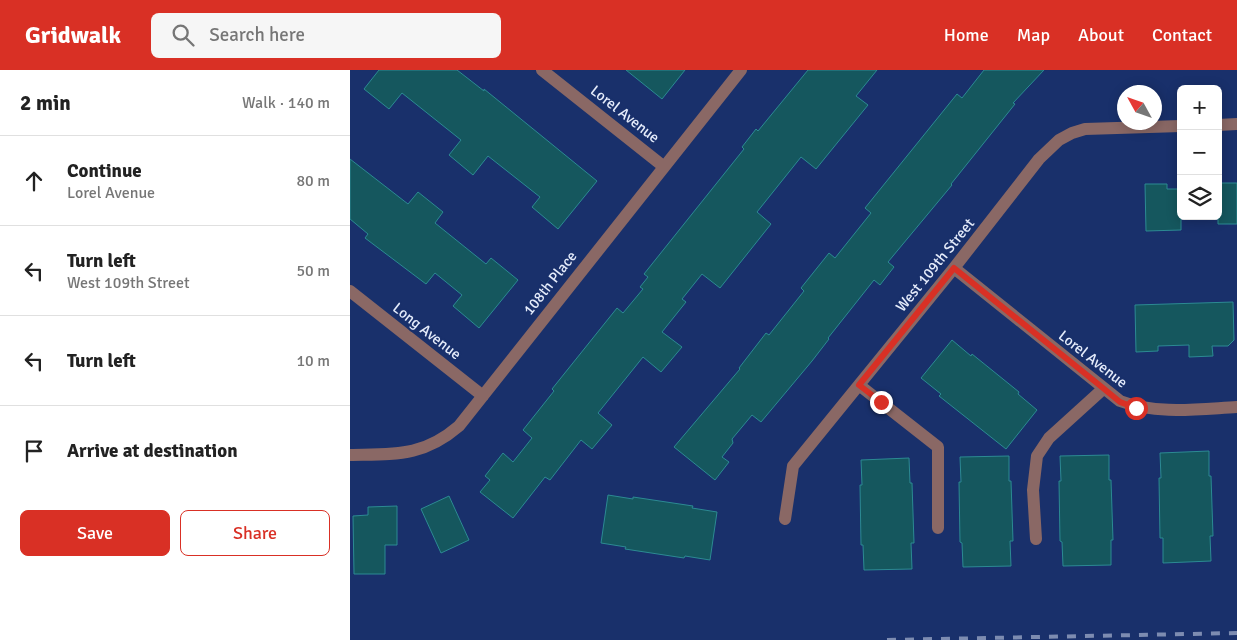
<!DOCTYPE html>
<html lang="en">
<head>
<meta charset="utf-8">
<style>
	:root { --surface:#fff; --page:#f6f6f6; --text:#222; --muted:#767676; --line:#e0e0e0; --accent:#d93025 }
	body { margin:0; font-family:Signika,sans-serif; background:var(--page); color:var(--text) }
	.controls { position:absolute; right:15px; top:15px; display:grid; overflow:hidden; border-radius:8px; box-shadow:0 2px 12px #0003 }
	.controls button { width:45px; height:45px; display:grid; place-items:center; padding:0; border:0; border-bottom:1px solid var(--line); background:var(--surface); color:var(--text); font:25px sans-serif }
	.compass { position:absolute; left:767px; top:15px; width:45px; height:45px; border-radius:50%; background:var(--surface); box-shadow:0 2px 12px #0003; rotate:310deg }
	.stop { position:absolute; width:15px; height:15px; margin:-11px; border:4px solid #d93025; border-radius:50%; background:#fff }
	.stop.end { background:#d93025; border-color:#fff; box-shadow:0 1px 5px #0008 }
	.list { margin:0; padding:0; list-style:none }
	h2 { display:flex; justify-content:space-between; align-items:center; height:65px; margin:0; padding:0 20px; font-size:21px }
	h2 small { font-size:16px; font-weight:400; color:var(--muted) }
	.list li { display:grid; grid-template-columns:32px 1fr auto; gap:15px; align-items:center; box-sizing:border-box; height:90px; padding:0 20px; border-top:1px solid var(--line) }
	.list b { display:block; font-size:19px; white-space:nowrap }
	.list p { margin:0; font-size:16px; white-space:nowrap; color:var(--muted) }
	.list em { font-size:16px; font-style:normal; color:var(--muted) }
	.actions { display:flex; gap:10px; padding:15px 20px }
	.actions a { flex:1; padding:11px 0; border:1px solid var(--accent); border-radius:8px; text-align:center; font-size:18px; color:var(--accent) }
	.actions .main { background:var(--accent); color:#fff }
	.icon { flex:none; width:28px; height:28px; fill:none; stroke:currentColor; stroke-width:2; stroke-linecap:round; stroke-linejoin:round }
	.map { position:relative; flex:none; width:887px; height:570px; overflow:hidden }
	header { display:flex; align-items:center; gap:30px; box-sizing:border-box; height:70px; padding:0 25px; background:var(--accent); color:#fff }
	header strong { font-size:24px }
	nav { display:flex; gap:28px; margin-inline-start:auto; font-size:18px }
	.search { width:350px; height:45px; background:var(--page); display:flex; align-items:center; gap:12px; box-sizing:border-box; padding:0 18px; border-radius:8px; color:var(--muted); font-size:19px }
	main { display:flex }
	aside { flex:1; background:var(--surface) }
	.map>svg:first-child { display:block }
</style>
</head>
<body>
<header>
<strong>Gridwalk</strong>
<div class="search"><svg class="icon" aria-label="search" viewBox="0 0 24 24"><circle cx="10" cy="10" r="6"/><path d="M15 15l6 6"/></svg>Search here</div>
<nav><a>Home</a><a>Map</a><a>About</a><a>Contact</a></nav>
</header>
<main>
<aside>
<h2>2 min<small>Walk · 140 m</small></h2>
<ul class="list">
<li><svg class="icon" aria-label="ahead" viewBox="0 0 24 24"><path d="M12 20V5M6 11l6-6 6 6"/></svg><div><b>Continue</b><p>Lorel Avenue</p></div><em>80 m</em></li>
<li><svg class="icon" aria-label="left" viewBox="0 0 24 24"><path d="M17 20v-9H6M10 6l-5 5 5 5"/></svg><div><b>Turn left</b><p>West 109th Street</p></div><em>50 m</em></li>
<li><svg class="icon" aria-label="left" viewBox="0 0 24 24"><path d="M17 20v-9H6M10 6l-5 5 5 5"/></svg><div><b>Turn left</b></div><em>10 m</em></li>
<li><svg class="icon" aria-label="arrive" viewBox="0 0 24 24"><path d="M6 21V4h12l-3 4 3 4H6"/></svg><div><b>Arrive at destination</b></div></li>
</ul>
<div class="actions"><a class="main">Save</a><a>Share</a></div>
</aside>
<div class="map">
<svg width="887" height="570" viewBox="0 0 887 570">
	<rect width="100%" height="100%" fill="#19306b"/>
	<path fill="#15575e" stroke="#2c8a93" d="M29 0H107L134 21V19L247 111 208 159 182 137 190 127 138 86 123 105 99 85 111 70 52 23 39 39 14 19Z
		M276 0H335L312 29Z
		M458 0H527L506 26 518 35 466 99 451 87 407 142 421 154 370 218 352 204 332 229 336 232 312 262 332 277 311 302 293 287 248 343 262 355 242 379 231 370 200 410 195 407 163 448 130 422 140 410 135 406 153 383 163 392 182 368 173 360 204 321 202 319 267 238 273 243 293 219 290 217 298 207 294 204 394 79 392 77 406 59 408 61Z
		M634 0H694L663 33 665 34 601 114 602 115 538 192 544 197 530 215 524 210 478 268 479 269 462 291 411 352 402 345 382 369 383 373 372 387 379 392 365 410 324 377 390 299 389 298 416 263 419 265 454 221 451 218 479 183 485 188 521 143 515 138 607 24 612 28Z
		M0 89 58 134 68 122 93 142 85 153 136 194 141 188 168 210 129 258 103 236 112 225 85 203 76 214 15 168 18 164 0 149Z
		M868 113H887V154H868Z
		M795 114H817V119H831V160L796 161Z
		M883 232 884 270 878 276H862L863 286 839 287V275L808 276V281L786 282 785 235Z
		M602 270 621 286 622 284 669 322 668 324 687 340 656 379 589 326 591 324 571 308Z
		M859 381V406H861L863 466H860L861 491 813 493V468H810L809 408H811L810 383Z
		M759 385V410H761L763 470H761V495L713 496 712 472 710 471 709 411H711L710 386Z
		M659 386V411H661L663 471H660L661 496 613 497 612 473 610 472 609 412H611L610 387Z
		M559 388 560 413H562L564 473H561L562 499 514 500 513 475H511L510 415H512L511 390Z
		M258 425 283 429V427L343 436 342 438 367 442 360 490 335 486 334 488 275 479 276 477 251 473Z
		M99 426 119 470 91 483 71 439Z
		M47 436V475H35V504H4L3 446 18 445V437Z"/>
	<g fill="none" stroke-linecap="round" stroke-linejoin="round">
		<path stroke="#8a6865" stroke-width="12" d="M192 0 313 96
			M868 55 887 54
			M604 198 770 331C807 345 849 339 887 337
			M0 221 133 326
			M509 315 588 377V458
			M0 385C45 384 73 387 109 356L391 0
			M435 449 443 396 604 198 689 89 709 70 722 63 735 59 831 56
			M686 469 683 420 687 386 699 368 753 319"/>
		<path stroke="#7d8cb1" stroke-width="4" stroke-dasharray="9 9" stroke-linecap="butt" d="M537 570 887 563"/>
	</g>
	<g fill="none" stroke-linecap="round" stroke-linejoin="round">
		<path stroke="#d93025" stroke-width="6" d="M531 332 509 315 604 198 753 318 770 332 786 338"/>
	</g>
	<g text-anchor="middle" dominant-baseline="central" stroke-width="4" stroke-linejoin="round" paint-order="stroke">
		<g font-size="15" fill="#e5ecfb" stroke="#19306b">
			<text transform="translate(275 44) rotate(38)">Lorel Avenue</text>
			<text transform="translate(585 195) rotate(-51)">West 109th Street</text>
			<text transform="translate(200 213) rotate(-52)">108th Place</text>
			<text transform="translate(77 261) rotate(38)">Long Avenue</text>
			<text transform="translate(743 289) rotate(38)">Lorel Avenue</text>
		</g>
	</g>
</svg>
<div class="controls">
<button>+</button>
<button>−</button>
<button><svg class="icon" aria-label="layers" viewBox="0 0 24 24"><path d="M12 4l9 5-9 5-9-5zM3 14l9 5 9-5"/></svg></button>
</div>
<svg class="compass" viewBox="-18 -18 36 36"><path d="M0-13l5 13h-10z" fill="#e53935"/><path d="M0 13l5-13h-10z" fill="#767676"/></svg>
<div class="stop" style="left:786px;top:338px"></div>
<div class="stop end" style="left:531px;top:332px"></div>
</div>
</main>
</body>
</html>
